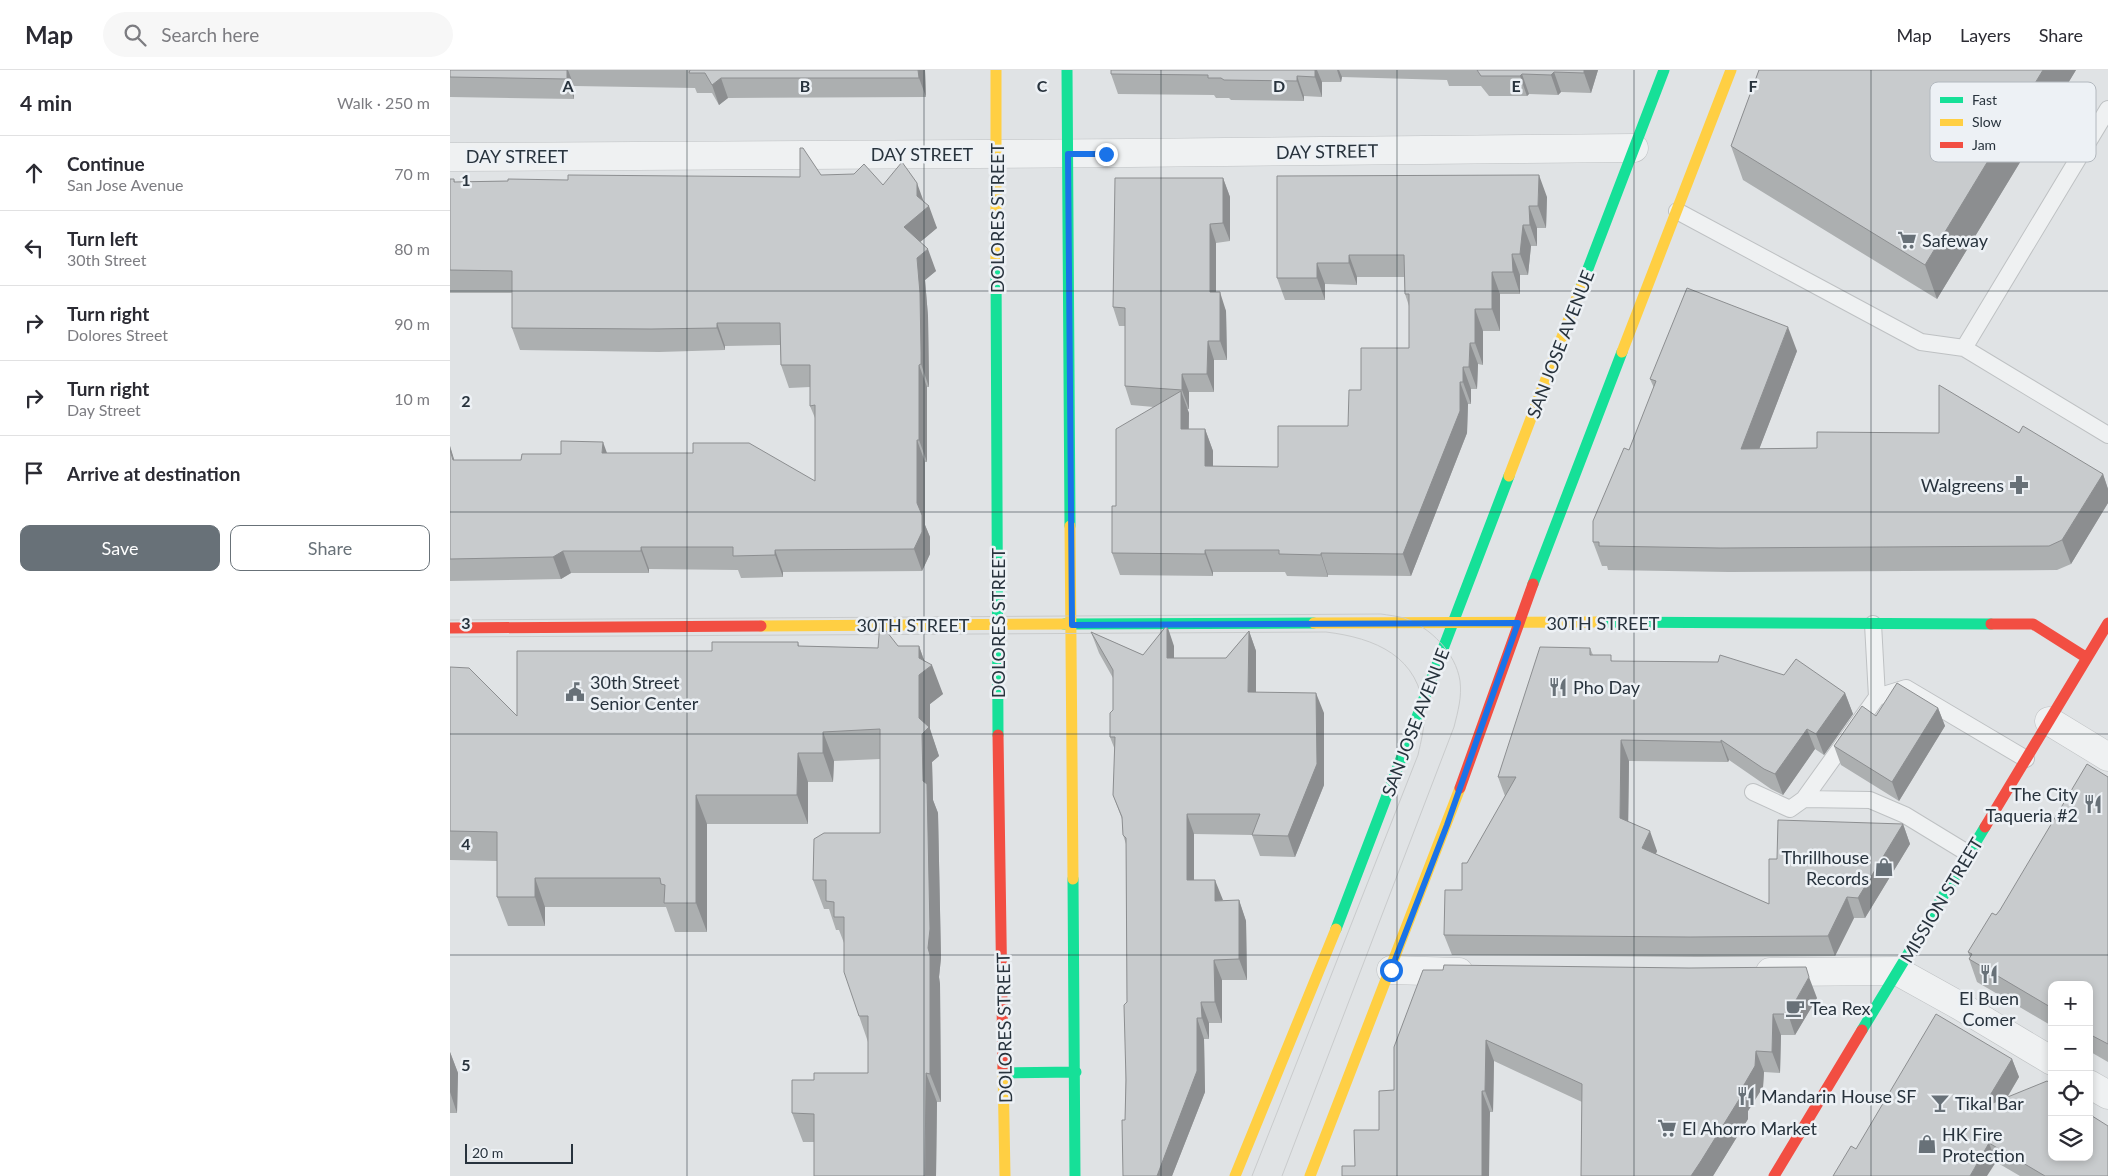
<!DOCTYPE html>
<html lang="en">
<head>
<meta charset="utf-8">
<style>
	:root { --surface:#fff; --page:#f7f7f7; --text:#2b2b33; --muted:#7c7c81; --line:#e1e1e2; --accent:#687178 }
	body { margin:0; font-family:Lato,sans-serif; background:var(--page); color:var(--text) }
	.controls { position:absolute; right:15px; bottom:15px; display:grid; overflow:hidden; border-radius:10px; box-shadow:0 2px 8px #0003 }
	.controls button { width:45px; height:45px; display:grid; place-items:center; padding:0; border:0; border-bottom:1px solid var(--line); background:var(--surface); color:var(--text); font:25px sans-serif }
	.scale { position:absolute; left:15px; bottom:12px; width:108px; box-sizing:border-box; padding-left:5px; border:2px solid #28333d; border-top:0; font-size:14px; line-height:18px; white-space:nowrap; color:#28333d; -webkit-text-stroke:4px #edf1f5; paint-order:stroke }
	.stop { position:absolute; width:15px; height:15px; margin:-11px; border:4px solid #1a73e8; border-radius:50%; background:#fff }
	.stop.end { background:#1a73e8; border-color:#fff; box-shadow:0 1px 5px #0008 }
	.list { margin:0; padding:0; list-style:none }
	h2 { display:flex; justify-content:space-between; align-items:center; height:65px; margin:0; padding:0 20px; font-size:21px }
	h2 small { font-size:16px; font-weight:400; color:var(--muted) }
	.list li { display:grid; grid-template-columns:32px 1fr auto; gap:15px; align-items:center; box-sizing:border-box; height:75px; padding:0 20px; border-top:1px solid var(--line) }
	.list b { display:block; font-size:19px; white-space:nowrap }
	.list p { margin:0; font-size:16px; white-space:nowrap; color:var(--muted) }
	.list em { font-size:16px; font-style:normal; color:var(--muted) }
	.actions { display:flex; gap:10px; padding:15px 20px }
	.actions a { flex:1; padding:11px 0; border:1px solid var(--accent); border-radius:10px; text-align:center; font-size:18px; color:var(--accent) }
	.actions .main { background:var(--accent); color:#fff }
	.icon { flex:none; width:28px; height:28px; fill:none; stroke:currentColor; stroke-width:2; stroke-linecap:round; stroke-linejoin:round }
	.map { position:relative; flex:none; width:1658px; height:1106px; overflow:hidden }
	header { display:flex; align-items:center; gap:30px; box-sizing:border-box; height:70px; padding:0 25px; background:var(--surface); border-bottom:1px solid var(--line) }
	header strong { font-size:24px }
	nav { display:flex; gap:28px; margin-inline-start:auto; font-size:18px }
	.search { width:350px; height:45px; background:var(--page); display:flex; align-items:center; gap:12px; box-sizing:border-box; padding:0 18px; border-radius:28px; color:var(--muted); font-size:19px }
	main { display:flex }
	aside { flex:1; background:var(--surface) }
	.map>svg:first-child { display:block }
</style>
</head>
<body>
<header>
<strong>Map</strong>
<div class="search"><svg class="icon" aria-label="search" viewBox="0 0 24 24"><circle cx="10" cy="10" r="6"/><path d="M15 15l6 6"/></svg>Search here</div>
<nav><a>Map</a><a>Layers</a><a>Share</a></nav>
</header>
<main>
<aside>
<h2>4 min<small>Walk · 250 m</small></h2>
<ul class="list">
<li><svg class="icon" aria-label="ahead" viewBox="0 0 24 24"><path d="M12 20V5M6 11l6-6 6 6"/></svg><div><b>Continue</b><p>San Jose Avenue</p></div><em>70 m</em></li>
<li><svg class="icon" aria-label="left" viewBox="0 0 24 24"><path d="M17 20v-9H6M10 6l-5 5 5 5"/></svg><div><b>Turn left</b><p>30th Street</p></div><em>80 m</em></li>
<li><svg class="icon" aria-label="right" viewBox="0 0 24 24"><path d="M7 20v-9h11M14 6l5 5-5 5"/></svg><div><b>Turn right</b><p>Dolores Street</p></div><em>90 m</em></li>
<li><svg class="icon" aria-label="right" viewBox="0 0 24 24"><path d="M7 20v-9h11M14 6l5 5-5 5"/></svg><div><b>Turn right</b><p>Day Street</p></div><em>10 m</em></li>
<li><svg class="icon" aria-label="arrive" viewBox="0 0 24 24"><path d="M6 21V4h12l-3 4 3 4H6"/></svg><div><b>Arrive at destination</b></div></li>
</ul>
<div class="actions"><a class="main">Save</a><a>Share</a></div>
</aside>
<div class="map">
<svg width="1658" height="1106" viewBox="0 0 1658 1106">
	<rect width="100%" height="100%" fill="#e0e3e5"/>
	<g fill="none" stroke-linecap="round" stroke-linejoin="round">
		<g stroke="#bec1c3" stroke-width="18">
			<path id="lane" d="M1227 141 1471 272 1514 278 1658 365
				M1514 278 1658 39
				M1423 554 1427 627 1354 729 1420 730 1455 745 1519 784
				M1427 627 1456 618 1576 689
				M1303 722 1340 739 1354 729"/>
		</g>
		<g stroke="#bec1c3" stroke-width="29">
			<path id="street" d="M0 87 680 83 1184 78
				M1599 651 1658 687
				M941 900 1009 902
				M1320 902 1447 901 1510 936 1602 991
				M1639 1014 1658 1025"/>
		</g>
		<use href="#lane" stroke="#eff1f2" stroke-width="16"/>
		<use href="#street" stroke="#eff1f2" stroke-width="28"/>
		<path stroke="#16e098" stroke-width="11" d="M617 0 620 456
			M546 191 548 665
			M1131 217 1214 0
			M1083 514 1172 282
			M1148 552 1541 554
			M614 554 864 553
			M623 809 625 1106
			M886 859 1059 406
			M1412 960 1535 757
			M555 1003 626 1002"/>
		<path stroke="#ffcf43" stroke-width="11" d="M546 0V191
			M1172 282 1281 0
			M1059 406 1131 217
			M620 456 623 809
			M864 553 1148 552
			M311 556 614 554
			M553 998 555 1106
			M785 1106 886 859
			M860 1106 1010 718"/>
		<path stroke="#f24e42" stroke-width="11" d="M1541 554H1583L1637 588
			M0 558 311 556
			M548 665 553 998
			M1010 718 1083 514
			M1535 757 1658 553
			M1324 1106 1412 960"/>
		<path stroke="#c9cbcc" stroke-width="1" d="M0 550 931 544C938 545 946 546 954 548 980 557 1006 583 1010 611 1012 627 1008 641 1004 657L832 1106
			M0 567 876 562C925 568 970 586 974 643 975 657 971 671 968 685L802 1106"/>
	</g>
	<path fill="#acafb0" d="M0 0H475L476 27 278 28 269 35 262 23H247L245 18 124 16V29L0 27Z
		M661 0H1148L1141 23 1111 22 1108 25 1079 24 1077 26H1039L1031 16H999L997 10 892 7 891 12H872V27L854 26V31L781 30 779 28H766L764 25 668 24 661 4Z
		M1309 0H1626L1487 229 1293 110 1281 76Z
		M371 105 433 115 473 131 487 158 470 172 486 201 475 210 478 246 479 304V317H477V392H475V455L480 467V484L472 501 333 502V507L291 508 288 500 199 499V503H121L111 509 0 511V376L4 390H71L111 384 157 383 365 411V348L360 336V317L339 318 331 295 330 275 275 276V280L209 282 70 280 62 258V223H0V109H4L5 112 58 111 118 110 350 107Z
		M827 106 1097 127 1096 158H1087V176H1081L1078 205H1070V224H1050V261H1033V295L1028 294 1027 319H1021V334H1018L1017 363 961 506 878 505V507L837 506 835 502H763V506L670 505 662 483 666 436 704 337 681 335 675 316V256H669L663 237 773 108 780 127V171L766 173V222L776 241 777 290H764V322H739V339H737L739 343V359H755L763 381V396L828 397 898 356 911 320 959 278V236L955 224 954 207H907V215L875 214V230H835L827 208Z
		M1347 281 1309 379 1367 378 1489 363H1569L1653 404 1658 419V433L1621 494 1607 500 1279 502 1158 500 1157 496H1152L1143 472 1204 318 1200 309Z
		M799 561 806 581V622L874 643V715L845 787 810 786 802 765 744 764V810L773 831 789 830 796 851 797 910H772V953H759V969H754L755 1022 722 1106H673L675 1050 677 932 676 774 673 765 672 749 663 725 665 680 660 667 663 640V608L649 583 641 562 693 585 724 576V588H776Z
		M348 572 349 576 428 578 448 576H469L474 590 493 624 480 634V659L489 686 482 692 483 730 488 743 491 888 489 907 490 914 491 1032H487L486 1106H364V1072H353L342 1043 364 1010 418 1003V972L409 946 394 873 389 860H386L379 839H374L363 810 430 763V689L384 691 383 712H358V754H257V862H225L216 837H95V856H58L47 827V791L0 790V597L67 646 262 581Z
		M1140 578 1143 585 1163 591 1395 623 1403 644 1374 685 1365 679 1333 725 1321 719 1279 690 1278 692 1179 691 1178 751 1207 781 1206 784 1319 834 1327 789 1453 754 1460 774 1415 848H1404L1385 886 1247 887 1002 885 994 865 1012 820 1055 726 1048 707Z
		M1488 638 1495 656 1449 731 1391 695 1384 676 1426 646Z
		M1658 707V992L1639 981V915H1602V956L1527 912 1519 889 1520 887 1518 882 1546 845Z
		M1367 928 1345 965H1331L1330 1003 1314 1002 1313 1017 1298 1041V1049L1263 1106H1131L1132 1032 1044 991 1043 1042H1040L905 1096 929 1060 944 1020V977Z
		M0 982 8 1003 7 1043H0Z
		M1562 989 1569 1007 1557 1028 1658 1106H1570L1546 1092 1406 1079Z"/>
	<path fill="#8c8e90" d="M117 0H118L124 16V29L117 9Z
		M468 0H475L476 27 469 8Z
		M865 0H867L872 12V27L865 7Z
		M887 0H889L892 7 891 12Z
		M1134 0H1148L1141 23 1134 3Z
		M1593 0H1626L1487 229 1475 195Z
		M1104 2 1111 22 1108 25 1101 5Z
		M1072 4 1079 24 1077 26 1070 6Z
		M847 6 854 26V31L847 11Z
		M271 8 278 28 269 35 262 15Z
		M1089 105 1097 127 1096 158 1088 136Z
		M773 108 780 127V171L773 153Z
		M467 113 475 135 479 136 487 158 462 179 454 157 467 126Z
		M1079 136 1087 158V176L1080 155Z
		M760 154 766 173V241L760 222Z
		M1073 155 1081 176 1078 205 1070 184Z
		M478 179 486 201 475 210 478 246 479 317 471 294 467 188Z
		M1062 184 1070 205V224L1063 202Z
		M899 185 907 207V215L899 193Z
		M867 193 875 214V230L867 208Z
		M1042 202 1050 224V261L1042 239Z
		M770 222 776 241 777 290 770 271Z
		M1025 239 1033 261V295L1025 273Z
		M267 253 275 276V280L267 258Z
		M1338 257 1347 281 1300 403 1291 379Z
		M758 271 764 290V322L757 304Z
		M1020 273 1028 294 1027 319 1019 297Z
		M469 295 477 317V392L469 370Z
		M1013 297 1021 319V334L1013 312Z
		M732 304 739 322V339L732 320Z
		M1010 312 1018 334 1017 363 961 506 953 484Z
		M731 321 739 343 738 381 731 359Z
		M755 359 763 381V418L755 396Z
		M467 370 475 392V455L480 467V484L472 501 464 479 467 433Z
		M153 372 161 394 152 383Z
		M0 376 11 412 0 380Z
		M1653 404 1658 419V433L1621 494 1612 470Z
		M191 477 199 499V503L191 481Z
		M325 480 333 502V507L325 485Z
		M755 480 763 502V506L755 484Z
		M113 481 121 503 111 509 103 487Z
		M871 483 878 505V507L871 485Z
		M717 555 724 576V609L717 588Z
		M799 561 806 581V643L798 622Z
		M469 576 477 599 482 595 493 624 480 634V659L489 686 482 692 483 730 488 743 491 888 489 907 490 914 491 1032 480 1004 478 878 473 711 469 648Z
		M866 623 874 643V715L845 787 838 766Z
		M1395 623 1403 644 1374 685 1366 664Z
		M1488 638 1495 656 1449 731 1442 712Z
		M1357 659 1365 679 1333 725 1325 704Z
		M373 662 384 691 383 712 373 683Z
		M1171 670 1179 691 1178 768 1170 748Z
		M1271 670 1279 690 1278 692 1271 672Z
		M348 683 358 712V754L347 725Z
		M246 725 257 754V862L246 833Z
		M737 744 744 764V830L737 810Z
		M1453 754 1460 774 1415 848 1408 828Z
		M1200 761 1207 781 1199 798 1192 778Z
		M85 808 95 837V856L85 827Z
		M765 810 773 830 765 831Z
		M1397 827 1404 848 1385 886 1378 866Z
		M789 830 796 851 797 910 789 889Z
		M764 890 772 910V953L765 932Z
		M1359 907 1367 928 1345 965 1338 944Z
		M751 932 759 953V969L752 948Z
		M1323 944 1331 965 1330 1003 1322 982Z
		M747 948 754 969 755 1022 722 1106H707Z
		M1036 970 1044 991 1043 1042 1035 1021Z
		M1306 981 1314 1002 1313 1017 1298 1041V1049L1263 1106H1241L1291 1020Z
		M0 982 8 1003 7 1043 0 1022Z
		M1562 989 1569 1007 1540 1056 1533 1037Z
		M476 1003 487 1032 486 1106H475Z
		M1032 1021 1040 1042 1039 1106H1032Z
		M1539 1073 1546 1092 1537 1106H1520Z"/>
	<path fill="#c8cbcd" stroke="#8c8e90" d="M0 0H117V9L0 7Z
		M240 0H468L469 8H271L262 15 255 3H239Z
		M661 0H865V7L847 6V11L774 10 771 8H758V5L661 4Z
		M1027 0H1134V3L1104 2 1101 5 1072 4 1070 6H1031Z
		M1309 0H1593L1475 195 1281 76Z
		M350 78H353L371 105 404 104 414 94 433 115 452 92 467 113V126L479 136 454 157 478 179 467 188 470 223 471 282V294L469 295V370H467V433L472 445V462L464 479 325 480V485L283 486V477H191V481H113L103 487 0 489V380L3 390H71L72 384H111V371L153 372 152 383H243V373H299L365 411V335L360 336V295H331L330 253H267V258L201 259 62 258V201L0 200V109H4V112L58 111V109L118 110V105L350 107Z
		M1089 105 1088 136H1079L1080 155H1073L1070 184H1062L1063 202H1042V239H1025V273H1020L1019 297H1013V312H1010V341L953 484 871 483V485L829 484V480H755V484L662 483V436H666V359L731 321V359H755V396L828 397V356H898L899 320H911V278H959V224H955L954 185H899V193H867V208H827V106Z
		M665 108H773V153L760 154V222H770V271H758L757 304H732V320L675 316V238L663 237Z
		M1237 218 1338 257 1291 379 1367 378V362L1489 363V315L1569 363 1573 356 1653 404 1612 470 1599 476 1270 478 1149 476V472H1143V451L1174 378 1179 380 1206 311 1200 309Z
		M430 553 448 576H469V588L482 595 469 605V648L479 657 472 664 473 711 477 714 480 859 478 878 480 885V1004L476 1003 475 1106H364V1044L342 1043V1010H364V1003H418V946H409L394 902V847H384V832L376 831V810H363L364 769 374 763H430V659L373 662V683H348L347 725H246V833H214L215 815 211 814 210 808H85V827H47V762L0 761V597L19 598 67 646V581H262V572H348V576L428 578Z
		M717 555V588H776L799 561 798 622 866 623 867 694 838 766 802 765 810 744H737V810H765V831L789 830V889L764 890 765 932H751L752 948H747V1001L707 1106H673L672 1050H675L676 1010 674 935 677 932 676 768 673 765 672 747 663 725 665 667H660V643L663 640V600L641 562 693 585Z
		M1090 577 1140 578V585H1161V591L1268 592 1270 585 1334 605 1346 589 1395 623 1366 664 1357 659 1325 704 1314 699 1271 670V672L1171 670 1170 748 1200 761 1192 778 1319 834V789H1327L1328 750 1453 754 1408 828 1397 827 1378 866 1240 867 994 865 995 820H1012V793H1017L1066 707H1048Z
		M1447 613 1488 638 1442 712 1384 676 1412 636 1426 646Z
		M1637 694 1658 707V974L1639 964V915H1602V938L1519 889 1522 884 1518 882 1542 843 1546 845 1550 840Z
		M994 895 1239 898 1356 897 1359 907 1338 944H1323L1322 982 1306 981 1305 996 1291 1020 1290 1028 1251 1091 1241 1106H1131L1132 1014 1036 970 1035 1021H1032V1106H892V1096H905L904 1060H929V1021L944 1020V977L973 900H993Z
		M1486 944 1562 989 1533 1037 1597 1011 1602 1014V1087H1639V1044L1658 1056V1106H1595L1539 1073 1520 1106H1383L1401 1076 1406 1079Z"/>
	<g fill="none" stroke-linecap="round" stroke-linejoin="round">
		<path stroke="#1a73e8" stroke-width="6" d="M656 84H618L622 555 1068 553 997 755 941 900"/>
	</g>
	<path fill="none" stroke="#28333d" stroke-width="1" stroke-opacity="0.55" d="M237 0V1106M474 0V1106M711 0V1106M947 0V1106M1184 0V1106M1421 0V1106M0 221H1658M0 442H1658M0 664H1658M0 885H1658"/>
	<defs>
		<g id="supermarket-bare" transform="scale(1.5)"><path d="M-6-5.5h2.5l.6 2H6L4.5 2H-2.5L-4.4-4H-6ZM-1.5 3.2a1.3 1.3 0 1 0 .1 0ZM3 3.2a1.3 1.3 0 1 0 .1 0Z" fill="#687178" stroke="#edf1f5" stroke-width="2.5" paint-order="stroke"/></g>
		<g id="pharmacy-bare" transform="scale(1.5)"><path d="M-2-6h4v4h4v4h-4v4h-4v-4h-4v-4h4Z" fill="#687178" stroke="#edf1f5" stroke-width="2.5" paint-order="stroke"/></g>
		<g id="restaurant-bare" transform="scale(1.5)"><path d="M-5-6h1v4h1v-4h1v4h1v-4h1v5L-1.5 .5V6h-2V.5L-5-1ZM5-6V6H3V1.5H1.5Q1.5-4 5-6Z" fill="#687178" stroke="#edf1f5" stroke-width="2.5" paint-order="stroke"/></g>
		<g id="civic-bare" transform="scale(1.5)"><path d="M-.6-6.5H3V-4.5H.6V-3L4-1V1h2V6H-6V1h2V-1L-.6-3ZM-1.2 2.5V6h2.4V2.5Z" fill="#687178" stroke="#edf1f5" stroke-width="2.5" paint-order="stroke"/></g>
		<g id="shop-bare" transform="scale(1.5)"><path d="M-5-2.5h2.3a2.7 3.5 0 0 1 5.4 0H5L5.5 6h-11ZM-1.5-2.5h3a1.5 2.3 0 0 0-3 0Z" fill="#687178" stroke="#edf1f5" stroke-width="2.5" paint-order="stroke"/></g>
		<g id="cafe-bare" transform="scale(1.5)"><path d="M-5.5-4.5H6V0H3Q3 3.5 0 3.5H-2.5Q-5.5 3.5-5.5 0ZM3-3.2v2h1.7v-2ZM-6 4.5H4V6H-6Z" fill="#687178" stroke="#edf1f5" stroke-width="2.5" paint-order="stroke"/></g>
		<g id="bar-bare" transform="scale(1.5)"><path d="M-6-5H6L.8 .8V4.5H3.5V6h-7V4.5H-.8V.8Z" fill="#687178" stroke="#edf1f5" stroke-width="2.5" paint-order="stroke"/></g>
	</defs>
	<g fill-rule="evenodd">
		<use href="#supermarket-bare" x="1457" y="170"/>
		<use href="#pharmacy-bare" x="1569" y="415"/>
		<use href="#restaurant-bare" x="1108" y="617"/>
		<use href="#civic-bare" x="125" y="622"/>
		<use href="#restaurant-bare" x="1643" y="734"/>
		<use href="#shop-bare" x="1434" y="797"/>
		<use href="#restaurant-bare" x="1539" y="904"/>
		<use href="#cafe-bare" x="1345" y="938"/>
		<use href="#restaurant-bare" x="1296" y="1026"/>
		<use href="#bar-bare" x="1490" y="1033"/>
		<use href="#supermarket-bare" x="1217" y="1058"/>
		<use href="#shop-bare" x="1477" y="1074"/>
	</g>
	<g text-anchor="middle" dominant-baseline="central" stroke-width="5" stroke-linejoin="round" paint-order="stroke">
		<g font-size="18" fill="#28333d" stroke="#edf1f5">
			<text transform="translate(877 81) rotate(-1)">DAY STREET</text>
			<text x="472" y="84">DAY STREET</text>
			<text x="67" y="86">DAY STREET</text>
			<text transform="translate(547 148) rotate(-90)">DOLORES STREET</text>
			<text transform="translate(1110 274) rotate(-69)">SAN JOSE AVENUE</text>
			<text transform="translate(548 553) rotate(-90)">DOLORES STREET</text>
			<text x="1153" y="553">30TH STREET</text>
			<text x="463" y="555">30TH STREET</text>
			<text transform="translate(965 652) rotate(-69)">SAN JOSE AVENUE</text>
			<text transform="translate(1491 830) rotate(-59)">MISSION STREET</text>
			<text transform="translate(554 958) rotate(-91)">DOLORES STREET</text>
		</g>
		<g font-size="18" fill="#28333d" stroke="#edf1f5" text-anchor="start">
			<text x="1472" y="170">Safeway</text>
			<text x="1554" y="415" text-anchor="end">Walgreens</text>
			<text x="140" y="612">30th Street<tspan x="140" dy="21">Senior Center</tspan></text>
			<text x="1123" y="617">Pho Day</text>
			<text x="1628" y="724" text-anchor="end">The City<tspan x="1628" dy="21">Taqueria #2</tspan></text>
			<text x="1419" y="787" text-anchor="end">Thrillhouse<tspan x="1419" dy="21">Records</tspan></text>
			<text x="1539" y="928" text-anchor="middle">El Buen<tspan x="1539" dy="21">Comer</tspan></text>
			<text x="1360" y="938">Tea Rex</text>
			<text x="1311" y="1026">Mandarin House SF</text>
			<text x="1505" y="1033">Tikal Bar</text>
			<text x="1232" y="1058">El Ahorro Market</text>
			<text x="1492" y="1064">HK Fire<tspan x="1492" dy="21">Protection</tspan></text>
		</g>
	</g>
	<rect x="1480" y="12" width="166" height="80" rx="8" fill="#edf1f5" stroke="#b2b8be" stroke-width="1"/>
	<rect x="1490" y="27" width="23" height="6" fill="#16e098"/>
	<rect x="1490" y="49" width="23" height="7" fill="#ffcf43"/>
	<rect x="1490" y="72" width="23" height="6" fill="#f24e42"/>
	<g font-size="14" fill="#28333d">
		<text x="1522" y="35">Fast</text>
		<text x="1522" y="57">Slow</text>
		<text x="1522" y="80">Jam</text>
	</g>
	<g font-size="16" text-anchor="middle" font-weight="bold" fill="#28333d" stroke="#edf1f5" stroke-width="5" stroke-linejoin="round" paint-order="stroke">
		<text x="118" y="22">A</text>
		<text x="355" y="22">B</text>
		<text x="592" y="22">C</text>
		<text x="829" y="22">D</text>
		<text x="1066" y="22">E</text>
		<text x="1303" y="22">F</text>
		<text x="16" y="116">1</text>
		<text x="16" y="337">2</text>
		<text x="16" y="559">3</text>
		<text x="16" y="780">4</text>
		<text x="16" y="1001">5</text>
	</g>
</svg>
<div class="controls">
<button>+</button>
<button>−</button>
<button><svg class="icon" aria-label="locate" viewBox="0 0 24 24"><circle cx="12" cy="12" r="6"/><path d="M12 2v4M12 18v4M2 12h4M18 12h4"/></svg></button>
<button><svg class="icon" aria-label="layers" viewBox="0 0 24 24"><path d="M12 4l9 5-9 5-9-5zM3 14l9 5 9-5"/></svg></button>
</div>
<div class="scale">20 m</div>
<div class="stop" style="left:941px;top:900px"></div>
<div class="stop end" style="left:656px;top:84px"></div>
</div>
</main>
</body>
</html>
